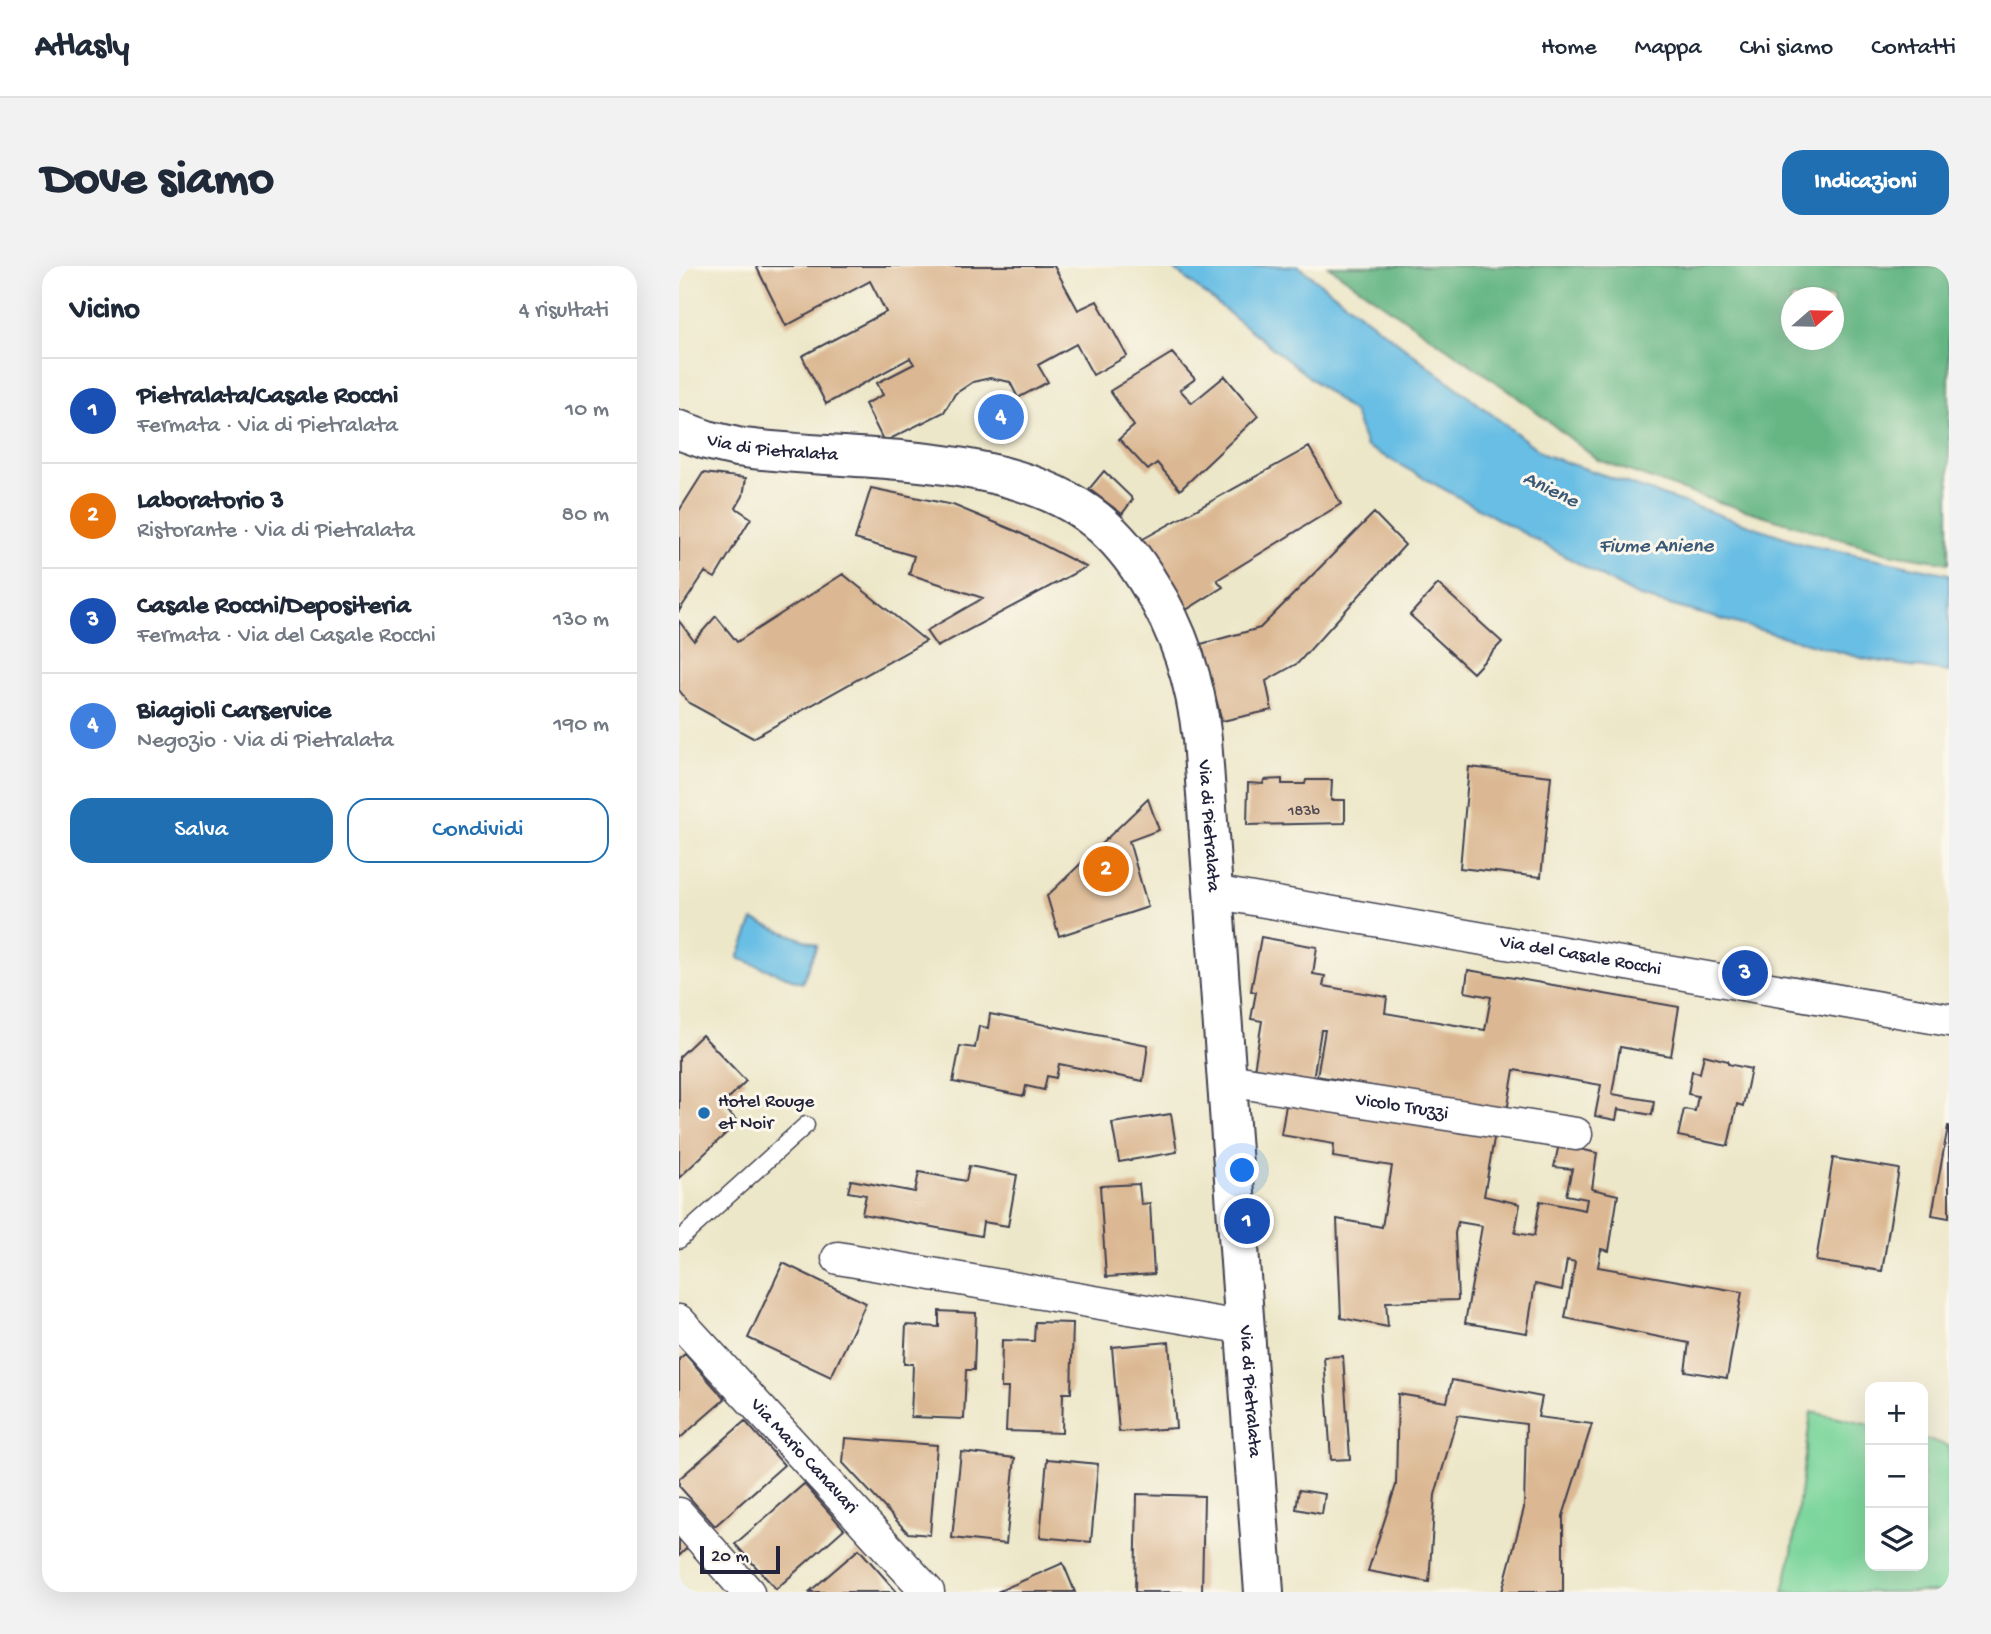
<!DOCTYPE html>
<html lang="it">
<head>
<meta charset="utf-8">
<style>
	:root { --surface:#fff; --page:#f2f2f3; --text:#1f2937; --muted:#747a83; --line:#e0e1e3; --accent:#1f6fb2 }
	body { margin:0; font-family:"Gochi Hand",sans-serif; background:var(--page); color:var(--text) }
	.controls { position:absolute; right:21px; bottom:21px; display:grid; overflow:hidden; border-radius:14px; box-shadow:0 7px 28px #0002 }
	.controls button { width:63px; height:63px; display:grid; place-items:center; padding:0; border:0; border-bottom:2px solid var(--line); background:var(--surface); color:var(--text); font:35px sans-serif }
	.compass { position:absolute; left:1102px; top:21px; width:63px; height:63px; border-radius:50%; background:var(--surface); box-shadow:0 7px 28px #0002; rotate:70deg }
	.scale { position:absolute; left:21px; bottom:18px; width:80px; box-sizing:border-box; padding-left:7px; border:4px solid #22223b; border-top:0; font-size:19px; line-height:24px; white-space:nowrap; color:#22223b; -webkit-text-stroke:5px #fbf7ec; paint-order:stroke }
	.you { position:absolute; left:564px; top:905px; width:24px; height:24px; margin:-18px; border:5px solid #fff; border-radius:50%; background:#1a73e8; box-shadow:0 0 0 10px #1a73e833 }
	.badge { display:grid; place-items:center; width:46px; height:46px; border-radius:50%; background:var(--accent); color:#fff; font-size:23px; font-weight:700 }
	.pin { position:absolute; translate:-50% -50%; border:4px solid #fff; box-shadow:0 2px 7px #0006 }
	.list { margin:0; padding:0; list-style:none }
	h2 { display:flex; justify-content:space-between; align-items:center; height:91px; margin:0; padding:0 28px; font-size:30px }
	h2 small { font-size:23px; font-weight:400; color:var(--muted) }
	.list li { display:grid; grid-template-columns:46px 1fr auto; gap:21px; align-items:center; box-sizing:border-box; height:105px; padding:0 28px; border-top:2px solid var(--line) }
	.list b { display:block; font-size:26px; white-space:nowrap }
	.list p { margin:0; font-size:23px; white-space:nowrap; color:var(--muted) }
	.list em { font-size:23px; font-style:normal; color:var(--muted) }
	.actions { display:flex; gap:14px; padding:21px 28px }
	.actions a { flex:1; padding:16px 0; border:2px solid var(--accent); border-radius:21px; text-align:center; font-size:24px; color:var(--accent) }
	.actions .main { background:var(--accent); color:#fff }
	.icon { flex:none; width:38px; height:38px; fill:none; stroke:currentColor; stroke-width:2; stroke-linecap:round; stroke-linejoin:round }
	.map { position:relative; flex:none; width:1270px; height:1326px; overflow:hidden; border-radius:21px }
	header { display:flex; align-items:center; gap:42px; box-sizing:border-box; height:98px; padding:0 35px; background:var(--surface); border-bottom:2px solid var(--line) }
	header strong { font-size:33px }
	nav { display:flex; gap:38px; margin-inline-start:auto; font-size:24px }
	.intro { display:flex; align-items:center; justify-content:space-between; box-sizing:border-box; height:168px; padding:0 42px }
	h1 { margin:0; font-size:49px }
	.button { padding:18px 32px; border-radius:21px; background:var(--accent); color:#fff; font-size:24px; font-weight:700 }
	main { display:flex; gap:42px; padding:0 42px }
	aside { flex:1; background:var(--surface); border-radius:21px; box-shadow:0 7px 28px #0002 }
	.map>svg:first-child { display:block }
</style>
</head>
<body>
<header>
<strong>Atlasly</strong>
<nav><a>Home</a><a>Mappa</a><a>Chi siamo</a><a>Contatti</a></nav>
</header>
<div class="intro"><h1>Dove siamo</h1><a class="button">Indicazioni</a></div>
<main>
<aside>
<h2>Vicino<small>4 risultati</small></h2>
<ul class="list">
<li><span class="badge" style="background:#1a4fb4">1</span><div><b>Pietralata/Casale Rocchi</b><p>Fermata · Via di Pietralata</p></div><em>10 m</em></li>
<li><span class="badge" style="background:#e8710a">2</span><div><b>Laboratorio 3</b><p>Ristorante · Via di Pietralata</p></div><em>80 m</em></li>
<li><span class="badge" style="background:#1a4fb4">3</span><div><b>Casale Rocchi/Depositeria</b><p>Fermata · Via del Casale Rocchi</p></div><em>130 m</em></li>
<li><span class="badge" style="background:#3f7fe0">4</span><div><b>Biagioli Carservice</b><p>Negozio · Via di Pietralata</p></div><em>190 m</em></li>
</ul>
<div class="actions"><a class="main">Salva</a><a>Condividi</a></div>
</aside>
<div class="map">
<svg width="1270" height="1326" viewBox="0 0 1270 1326">
	<rect width="100%" height="100%" fill="#fbf7ec"/>
	<filter id="ink" filterUnits="userSpaceOnUse"><feTurbulence type="fractalNoise" baseFrequency=".0143" numOctaves="2"/><feDisplacementMap in="SourceGraphic" scale="14" xChannelSelector="R" yChannelSelector="G"/><feConvolveMatrix kernelMatrix="1 2 1 2 8 2 1 2 1" color-interpolation-filters="sRGB"/></filter>
	<filter id="wash" filterUnits="userSpaceOnUse"><feTurbulence type="fractalNoise" baseFrequency=".00686" numOctaves="4" result="noise"/><feDisplacementMap in="SourceGraphic" scale="28" xChannelSelector="R" yChannelSelector="G"/><feGaussianBlur stdDeviation="1.57" result="paint"/><feColorMatrix in="noise" values="0 0 0 0 0 0 0 0 0 0 0 0 0 0 0 0 0 1.4 0 .05"/><feComposite in="paint" operator="in"/></filter>
	<g filter="url(#wash)">
		<rect width="100%" height="100%" fill="#ede7c9"/>
		<path fill="#7cd59b" stroke="#4f7c6b" stroke-width="2" d="M1132 1146 1191 1159V1300H1244V1172L1270 1180V1326H1104L1113 1286Z"/>
		<path fill="#65b683" stroke="#446c5f" stroke-width="2" fill-rule="evenodd" d="M649 0H1270V297L1209 287 1026 232 919 194 833 127ZM1112 32H1154V74H1112Z"/>
		<path fill="#67bee4" stroke="#447090" stroke-width="2" d="M491 0H619L866 189 1123 277 1270 308V406L1186 393 958 330 687 180 675 147Z
			M74 654 138 679 123 717 59 692Z"/>
		<g id="blocks">
			<path fill="#dbb893" d="M77 0H375L399 44 418 35 448 90 414 109 397 78 359 99 369 116 339 132 331 116 311 112 294 116 276 128 265 146 205 176 186 138 204 129 198 117 235 98 231 92 147 138 123 90 207 46 191 15 107 60Z
				M493 87 516 113 501 124 513 137 546 110 579 150 501 224 478 197 469 204 440 173 455 160 431 125Z
				M630 181 662 238 538 314 544 321 507 344 464 273Z
				M425 205 454 233 443 248 410 223Z
				M24 207 67 212 64 230 57 242 72 252 36 312 26 306 0 345V245Z
				M192 222 274 239 339 266 407 301 258 381 247 365 304 332 230 308 235 290 176 273Z
				M695 247 726 279 619 397 587 415 593 444 543 455 522 378 581 362Z
				M164 308 247 375 74 472 10 437 0 424V355L15 375 37 350 58 376Z
				M759 318 823 376 794 407 731 349Z
				M790 501 872 510 862 611 781 602Z
				M603 513V518H626L627 514H653L652 534H666V557L568 559 569 517 584 518 585 514Z
				M469 533 480 564 450 575 469 641 380 670 368 630Z
				M582 671 638 681 634 708 646 710 644 720 708 731 706 747 806 764 812 731 786 726 789 704 1000 741 992 790 941 781 933 828 975 835 973 849 939 843 937 854 916 850 922 819 835 804 828 845 638 810 646 764H642L633 820 574 810 583 755 572 753 577 726 572 725Z
				M311 748 469 779 464 815 380 798 377 812 368 810 365 824 347 820 345 830 274 816 281 780 296 782 300 760 309 762Z
				M23 769 67 815 43 839 59 856 0 912V791Z
				M1025 789 1049 795V798L1072 803 1064 840 1058 838 1049 880 999 870 1005 843 1016 845 1019 830 1009 828 1013 805 1021 807Z
				M607 839 816 867 805 930 841 938 836 967 855 970 861 935 906 944 908 933 887 929 893 903 875 901 880 878 918 887 913 923 939 929 930 985 922 983 919 1001 1063 1026 1048 1112 1006 1105 1010 1077 886 1052 896 996 888 994 883 1024 856 1018 848 1067 786 1057 803 960 779 956 776 967 779 1034 707 1036 709 1061 662 1052 658 953 703 961 713 900 654 891 655 878 602 869Z
				M492 848 498 886 440 896 433 857Z
				M1269 860H1270V952L1253 949Z
				M1154 892 1220 903 1203 1005 1137 995Z
				M290 900 338 909 329 960 304 956 302 970 183 948 187 929 169 926 172 914 236 926 240 906 287 915Z
				M460 918 462 938 471 937 475 1008 427 1011 421 920Z
				M104 997 187 1037 152 1111 69 1072Z
				M260 1045 297 1047 295 1104H287L285 1153 232 1151 234 1098H225L227 1059 260 1061Z
				M356 1056 394 1057 392 1127H384L383 1167 327 1165 329 1122H322L323 1074 355 1075Z
				M490 1076 497 1162 440 1166 433 1081Z
				M6 1088 46 1133 0 1173V1093Z
				M664 1090 671 1193 652 1194 645 1091Z
				M773 1114 863 1131 859 1151 913 1158 884 1250V1326H823L845 1242 847 1158 779 1149 756 1229 750 1316 689 1305 717 1219 719 1128 768 1136Z
				M66 1155 105 1199 36 1260 0 1220V1213Z
				M166 1172 258 1179 251 1269 229 1267 164 1197Z
				M282 1186 336 1192 327 1278 273 1272Z
				M368 1193 419 1198 412 1276 361 1271Z
				M125 1218 165 1263 97 1323 56 1278Z
				M620 1224 646 1228 643 1248 617 1243Z
				M458 1228 525 1230 523 1326H456Z
				M0 1269 10 1280 0 1290Z
				M180 1283 218 1326H130Z
				M384 1297 396 1326H318Z"/>
		</g>
	</g>
	<g filter="url(#ink)">
		<use href="#blocks" fill-opacity="0" stroke="#404050" stroke-width="2"/>
		<g fill="none" stroke-linecap="round" stroke-linejoin="round">
			<g stroke="#404050" stroke-width="19">
				<path id="lane" d="M0 974 127 859"/>
			</g>
			<g stroke="#404050" stroke-width="35">
				<g id="street">
					<path id="s1" d="M534 626 1270 754"/>
					<path id="s2" d="M548 814 897 868"/>
					<path d="M159 992 567 1062"/>
					<path id="s3" d="M0 1055 249 1326"/>
					<path d="M0 1248 69 1326"/>
				</g>
			</g>
			<g stroke="#404050" stroke-width="42">
				<g id="secondary">
					<path id="s4" d="M0 164 28 174 58 181C166 197 329 182 417 254 439 272 457 295 471 319 501 366 517 418 523 473L585 1326"/>
				</g>
			</g>
			<use href="#lane" stroke="#fff" stroke-width="16"/>
			<use href="#street" stroke="#fff" stroke-width="32"/>
			<use href="#secondary" stroke="#fff" stroke-width="38"/>
		</g>
	</g>
	<circle fill="#1f6fb2" stroke="#fbf7ec" stroke-width="2.5" cx="25" cy="847" r="7"/>
	<g text-anchor="middle" dominant-baseline="central" stroke-width="6" stroke-linejoin="round" paint-order="stroke">
		<g font-size="16" fill="#504851">
			<text x="625" y="546">183b</text>
		</g>
		<g font-size="19" fill="#22223b" stroke="#fbf7ec">
			<text stroke="none"><textPath href="#s4" startOffset="96">Via di Pietralata</textPath></text>
			<text stroke="none"><textPath href="#s4" startOffset="768">Via di Pietralata</textPath></text>
			<text stroke="none"><textPath href="#s1" startOffset="373">Via del Casale Rocchi</textPath></text>
			<text stroke="none"><textPath href="#s2" startOffset="177">Vicolo Truzzi</textPath></text>
			<text stroke="none"><textPath href="#s4" startOffset="1335">Via di Pietralata</textPath></text>
			<text stroke="none"><textPath href="#s3" startOffset="184">Via Mario Canavari</textPath></text>
		</g>
		<g font-size="19" fill="#22223b" stroke="#fbf7ec" text-anchor="start">
			<text x="39" y="836">Hotel Rouge<tspan x="39" dy="22">et Noir</tspan></text>
		</g>
		<g font-size="21" font-style="italic" fill="#3a5976" stroke="#fbf7ec">
			<text transform="translate(871 225) rotate(26)">Aniene</text>
			<text x="977" y="281">Fiume Aniene</text>
		</g>
	</g>
</svg>
<div class="controls">
<button>+</button>
<button>−</button>
<button><svg class="icon" aria-label="layers" viewBox="0 0 24 24"><path d="M12 4l9 5-9 5-9-5zM3 14l9 5 9-5"/></svg></button>
</div>
<svg class="compass" viewBox="-18 -18 36 36"><path d="M0-13l5 13h-10z" fill="#e53935"/><path d="M0 13l5-13h-10z" fill="#747a83"/></svg>
<div class="scale">20 m</div>
<div class="you"></div>
<div class="pin badge" style="left:568px;top:955px;background:#1a4fb4">1</div>
<div class="pin badge" style="left:427px;top:603px;background:#e8710a">2</div>
<div class="pin badge" style="left:1066px;top:707px;background:#1a4fb4">3</div>
<div class="pin badge" style="left:322px;top:151px;background:#3f7fe0">4</div>
</div>
</main>
</body>
</html>
